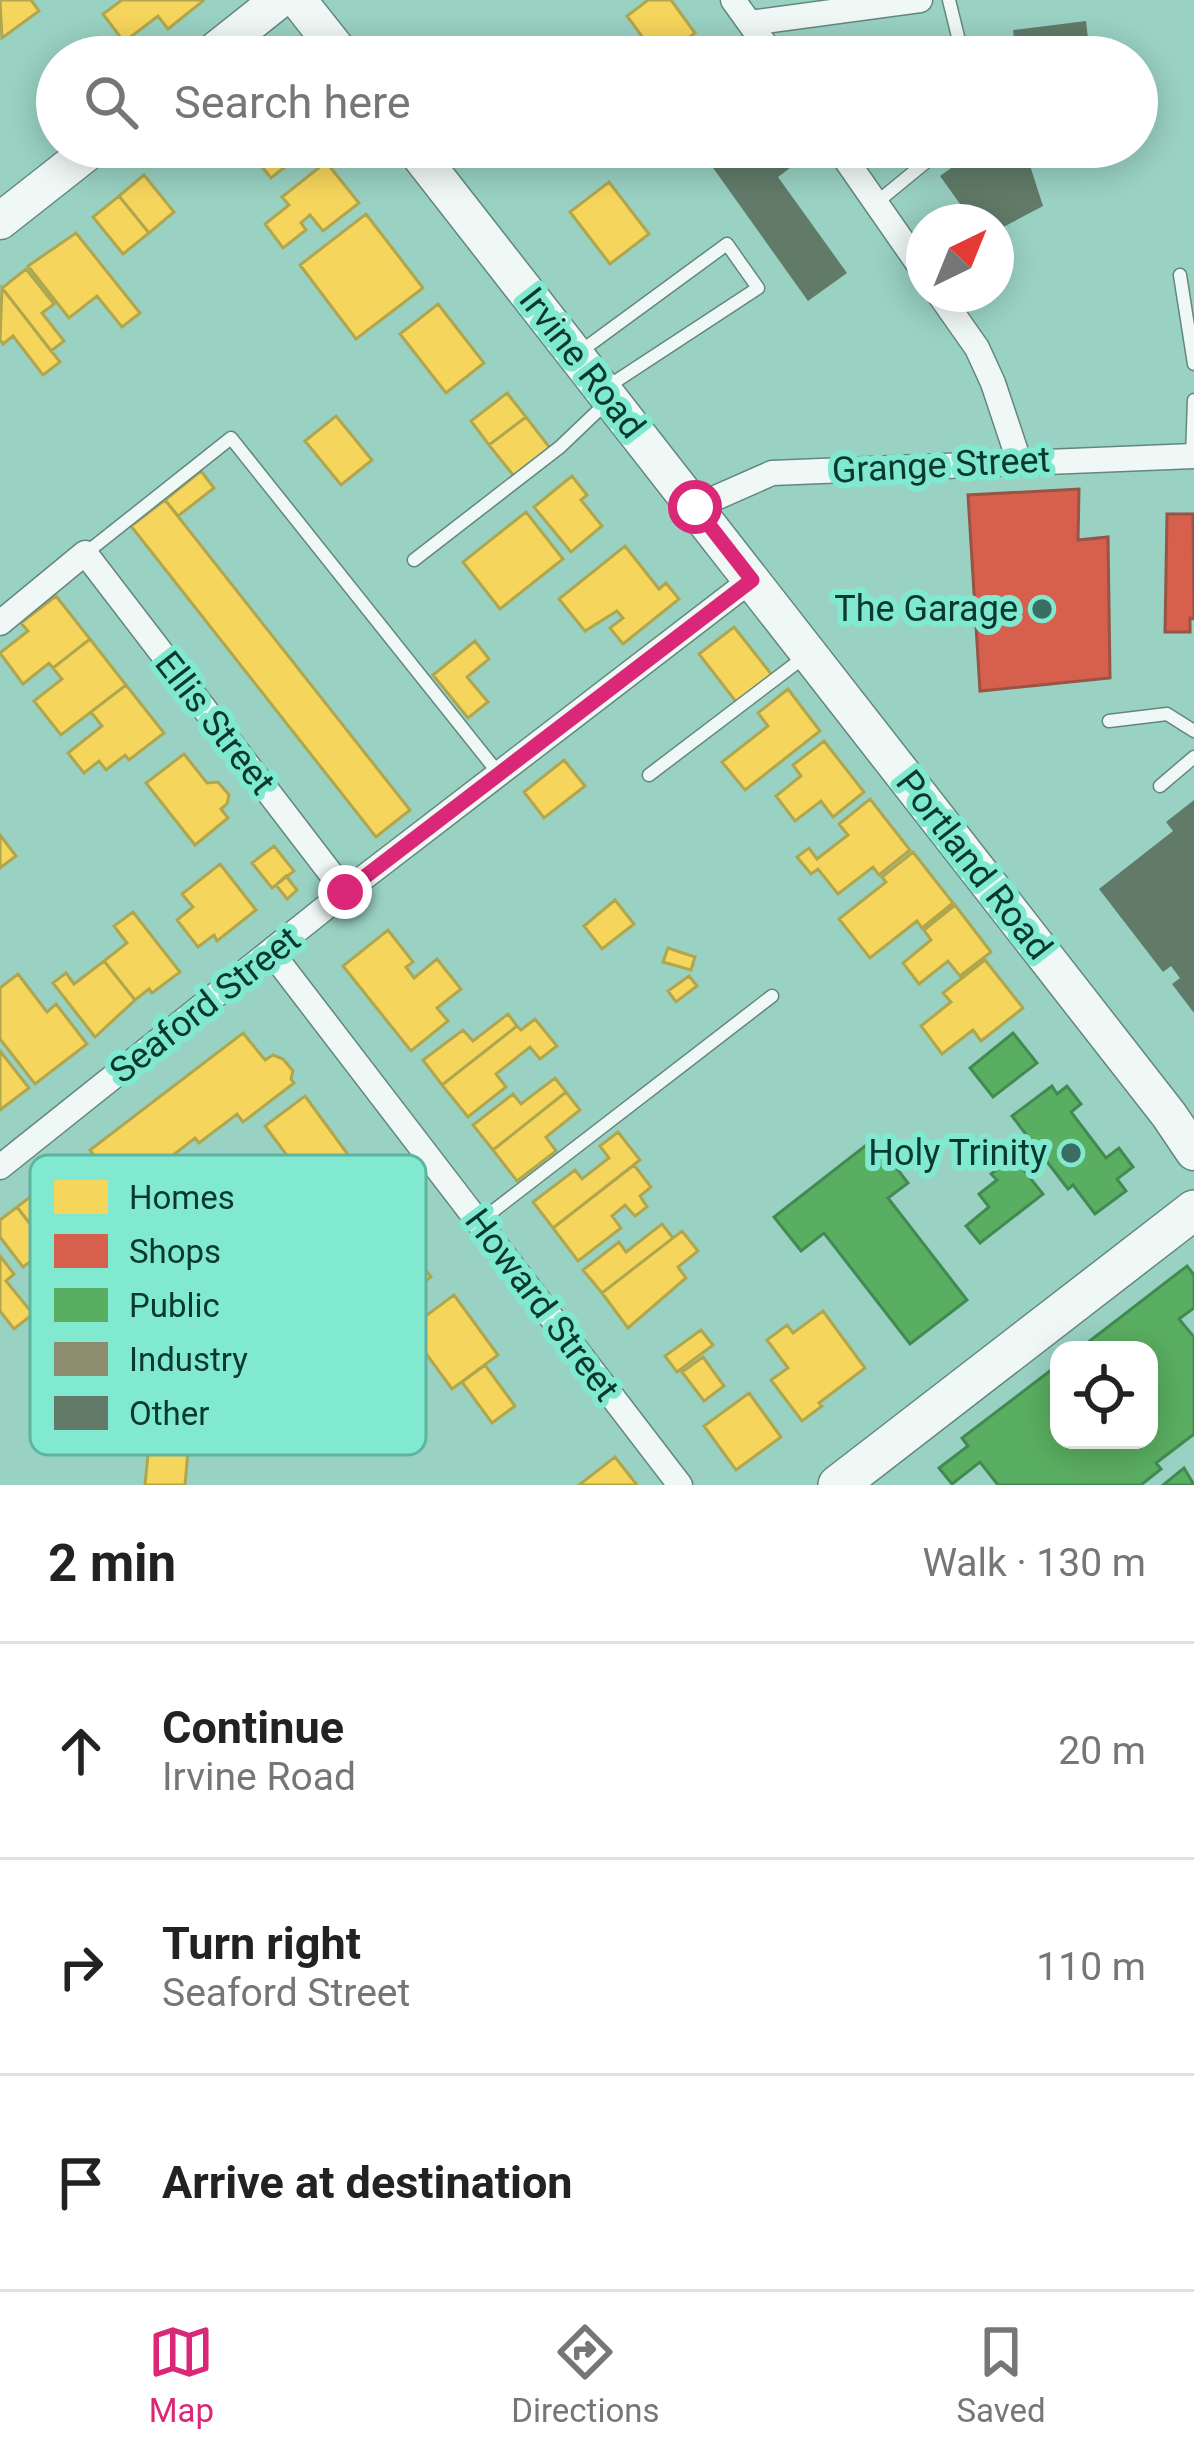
<!DOCTYPE html>
<html lang="en">
<head>
<meta charset="utf-8">
<style>
	:root { --surface:#fff; --page:#f6f6f6; --text:#222; --muted:#767676; --line:#e0e0e0; --accent:#db2777 }
	body { margin:0; font-family:Roboto,sans-serif; background:var(--page); color:var(--text) }
	.controls { position:absolute; right:36px; bottom:36px; display:grid; overflow:hidden; border-radius:24px; box-shadow:0 6px 30px #0003 }
	.controls button { width:108px; height:108px; display:grid; place-items:center; padding:0; border:0; border-bottom:3px solid var(--line); background:var(--surface); color:var(--text); font:60px sans-serif }
	.compass { position:absolute; left:906px; top:204px; width:108px; height:108px; border-radius:50%; background:var(--surface); box-shadow:0 6px 30px #0003; rotate:43deg }
	.stop { position:absolute; width:36px; height:36px; margin:-27px; border:9px solid #db2777; border-radius:50%; background:#fff }
	.stop.end { background:#db2777; border-color:#fff; box-shadow:0 3px 12px #0008 }
	.list { margin:0; padding:0; list-style:none }
	h2 { display:flex; justify-content:space-between; align-items:center; height:156px; margin:0; padding:0 48px; font-size:51px }
	h2 small { font-size:39px; font-weight:400; color:var(--muted) }
	.list li { display:grid; grid-template-columns:78px 1fr auto; gap:36px; align-items:center; box-sizing:border-box; height:216px; padding:0 48px; border-top:3px solid var(--line) }
	.list b { display:block; font-size:45px; white-space:nowrap }
	.list p { margin:0; font-size:39px; white-space:nowrap; color:var(--muted) }
	.list em { font-size:39px; font-style:normal; color:var(--muted) }
	.icon { flex:none; width:66px; height:66px; fill:none; stroke:currentColor; stroke-width:2; stroke-linecap:round; stroke-linejoin:round }
	.map { position:relative; flex:none; width:1194px; height:1485px; overflow:hidden }
	.search { position:absolute; background:var(--surface); box-shadow:0 6px 30px #0003; left:36px; right:36px; top:36px; height:132px; display:flex; align-items:center; gap:30px; box-sizing:border-box; padding:0 42px; border-radius:66px; color:var(--muted); font-size:45px }
	.sheet { height:804px; background:var(--surface) }
	nav { display:flex; justify-content:space-around; align-items:center; box-sizing:border-box; height:168px; border-top:3px solid var(--line); background:var(--surface); font-size:33px; color:var(--muted) }
	nav a { display:grid; justify-items:center; gap:6px }
	nav .on { color:var(--accent) }
	.map>svg:first-child { display:block }
</style>
</head>
<body>
<div class="map">
<svg width="1194" height="1485" viewBox="0 0 1194 1485">
	<rect width="100%" height="100%" fill="#99d1c3"/>
	<path fill="#f6d55c" stroke="#afa64e" stroke-width="3" d="M0 0H31L39 11 2 38Z
		M122 0H202L203 1 168 29 158 16 124 42 103 14Z
		M648 0H671L695 33 662 57H657L627 16Z
		M258 147H310L271 178 251 153Z
		M326 162 359 203 323 231 310 215 301 223 306 230 283 248 265 224 289 205 282 197Z
		M144 175 174 212 149 233 119 196Z
		M609 182 649 234 610 264 570 212Z
		M119 196 149 233 123 254 93 217Z
		M366 214 423 288 356 339 300 265Z
		M76 233 140 313 122 327 97 296 69 318 28 266Z
		M26 269 54 304 42 313 64 341 51 351 2 288Z
		M2 288 60 362 43 375 13 336 3 344 0 340Z
		M438 304 484 363 446 393 400 334Z
		M507 393 526 417 489 445 471 421Z
		M336 416 372 460 341 485 305 441Z
		M526 417 550 448 514 476 489 445Z
		M201 471 214 488 178 516 165 500Z
		M572 476 587 495 581 500 602 526 571 552 534 507Z
		M165 500 410 810 376 837 131 526Z
		M526 512 563 559 500 609 463 562Z
		M625 546 659 589 666 583 679 599 623 644 610 628 623 618 617 611 585 631 559 599Z
		M56 596 90 639 53 668 49 663 23 684 0 653 28 631 21 623Z
		M734 627 772 675 737 703 699 654Z
		M90 639 126 685 61 735 34 701 62 679 53 668Z
		M475 641 489 659 467 677 488 702 468 718 433 675Z
		M126 685 164 733 129 760 125 755 106 770 99 761 84 773 68 753 102 726 91 712Z
		M788 689 820 731 745 790 722 762 768 726 758 713Z
		M824 741 864 792 833 817 821 801 795 821 776 796 801 776 793 765Z
		M184 754 207 783 218 782 229 795 227 804 221 809 228 818 195 845 146 783Z
		M564 760 585 786 544 818 524 792Z
		M870 799 910 850 879 875 873 867 838 894 818 869 811 874 797 857 809 848 817 859 848 835 839 824Z
		M0 835 16 856 0 868Z
		M274 846 294 871 272 888 252 863Z
		M913 852 953 903 922 928 917 921 870 958 839 919 886 882 882 877Z
		M220 864 256 910 217 941 214 935 198 947 177 920 193 907 182 894Z
		M286 876 297 890 287 899 276 885Z
		M615 900 634 924 602 949 584 926Z
		M955 905 991 952 960 976 948 961 919 984 903 963 931 940 924 930Z
		M133 912 180 972 152 993 149 989 135 1000 104 961 127 943 114 926Z
		M388 930 413 962 406 967 414 978 437 959 461 989 437 1008 448 1021 411 1051 343 966Z
		M668 948 695 957 691 970 663 962Z
		M985 960 1023 1008 981 1041 973 1030 942 1054 921 1026 951 1002 943 993Z
		M104 961 135 1000 95 1037 53 983 66 973 74 984Z
		M18 974 47 1012 56 1004 87 1044 35 1084 0 1039V988Z
		M689 976 697 986 676 1002 668 991Z
		M508 1014 517 1026 442 1085 423 1060 463 1030 473 1041Z
		M535 1019 557 1046 540 1059 530 1047 496 1074 506 1087 468 1117 442 1085 517 1026 521 1030Z
		M243 1033 265 1060 273 1055 283 1059 293 1071 291 1079 294 1083 243 1122 237 1114 199 1143 195 1138 168 1159 180 1174 151 1197 178 1232 135 1265 66 1176 94 1155 90 1150Z
		M0 1051 29 1088 0 1110Z
		M555 1078 566 1092 493 1150 473 1125 513 1094 521 1104Z
		M566 1092 580 1110 546 1137 556 1151 517 1181 493 1150Z
		M305 1096 349 1156 309 1185 265 1126Z
		M618 1132 640 1160 553 1228 533 1202 575 1170 582 1179 609 1158 600 1146Z
		M634 1165 651 1187 640 1196 647 1207 635 1216 625 1205 612 1216 621 1228 578 1261 553 1228Z
		M363 1186 431 1277 382 1313 315 1222Z
		M43 1187 74 1226 66 1232 76 1246 83 1241 104 1268 79 1288 17 1207Z
		M17 1207 71 1277 54 1290 31 1261 23 1267 0 1237V1220Z
		M662 1224 673 1238 602 1293 583 1270 619 1242 626 1252Z
		M682 1231 698 1251 678 1267 686 1278 628 1328 602 1293Z
		M0 1256 14 1274 6 1281 33 1314 14 1329 0 1311Z
		M454 1295 498 1355 452 1389 408 1329Z
		M823 1311 865 1368 819 1403 822 1406 802 1421 771 1380 788 1368 767 1340 787 1325 793 1333Z
		M701 1330 713 1345 677 1372 665 1356Z
		M703 1357 724 1386 704 1401 682 1372Z
		M485 1365 515 1406 492 1423 462 1382Z
		M749 1393 781 1437 736 1470 704 1426Z
		M151 1424 190 1428 185 1485H145Z
		M615 1457 637 1485H579Z"/>
	<path fill="#d6604d" stroke="#985444" stroke-width="3" d="M1079 489 1078 540 1108 537 1110 678 980 691 968 495Z
		M1167 514H1193L1194 619 1190 618V632H1165Z"/>
	<path fill="#5aae61" stroke="#418b52" stroke-width="3" d="M1013 1033 1037 1063 993 1097 970 1068Z
		M1052 1086 1057 1094 1067 1086 1081 1104 1071 1112 1106 1158 1119 1148 1133 1167 1117 1179 1126 1191 1095 1214 1073 1185 1068 1189 1012 1116Z
		M874 1139 908 1183 888 1198 967 1300 910 1344 824 1233 801 1251 774 1217Z
		M1008 1161 1014 1167 1018 1163 1043 1194 980 1243 966 1226 989 1207 979 1194 997 1180 991 1174Z
		M1187 1266 1194 1275V1308L1179 1319 1194 1337V1434L1156 1463 1161 1469 1141 1485H998L980 1462 952 1484 939 1468 968 1446 962 1438 1059 1364V1440H1149V1350H1078Z
		M1184 1468 1194 1485H1163Z"/>
	<path fill="#617b68" d="M1086 21 1090 57H1016L1013 30Z
		M923 38 926 57H819V54Z
		M722 147H787L798 162 778 177 847 273 808 301 706 158Z
		M961 147H1024L1043 206 996 231V222H973L940 176 965 158Z
		M1194 800V1013L1172 984 1180 978 1171 966 1163 972 1099 889 1173 831 1166 822Z"/>
	<g fill="none" stroke-linecap="round" stroke-linejoin="round">
		<g stroke="#63877e" stroke-width="15">
			<path id="lane" d="M949 0 963 57
				M876 203 943 148
				M1180 275 1194 364
				M577 354 727 244 758 288 604 389
				M1192 456 1194 400
				M86 553 231 438 499 774
				M414 560 560 447 605 404
				M1109 721 1167 714 1194 731
				M649 775 803 658
				M1160 786 1194 757
				M479 1222 772 996"/>
		</g>
		<g stroke="#63877e" stroke-width="27">
			<path id="street" d="M733 0 774 57
				M750 23 920 0
				M837 147 924 272
				M939 294 977 348 993 383 1019 461
				M695 507 772 473 1194 456
				M0 623 85 553 345 892
				M272 953 680 1485
				M0 1167 345 892 751 580"/>
		</g>
		<g stroke="#63877e" stroke-width="39">
			<path id="secondary" d="M298 0 343 57
				M207 57 279 0
				M413 147 1169 1115 1194 1152
				M0 221 94 147"/>
		</g>
		<g stroke="#63877e" stroke-width="42">
			<path id="primary" d="M838 1485 1194 1210"/>
		</g>
		<use href="#lane" stroke="#f0f8f6" stroke-width="12"/>
		<use href="#street" stroke="#f0f8f6" stroke-width="24"/>
		<use href="#secondary" stroke="#f0f8f6" stroke-width="36"/>
		<use href="#primary" stroke="#f0f8f6" stroke-width="39"/>
	</g>
	<g fill="none" stroke-linecap="round" stroke-linejoin="round">
		<path stroke="#db2777" stroke-width="15" d="M345 892 752 580 695 507"/>
	</g>
	<g fill="#3b6e62" stroke="#81e9cf" stroke-width="4.5">
		<circle cx="1042" cy="609" r="12"/>
		<circle cx="1071" cy="1153" r="12"/>
	</g>
	<g text-anchor="middle" dominant-baseline="central" stroke-width="12" stroke-linejoin="round" paint-order="stroke">
		<g font-size="36" fill="#08382e" stroke="#81e9cf">
			<text transform="translate(582 363) rotate(52)">Irvine Road</text>
			<text transform="translate(941 465) rotate(-3)">Grange Street</text>
			<text transform="translate(215 723) rotate(52)">Ellis Street</text>
			<text transform="translate(974 865) rotate(52)">Portland Road</text>
			<text transform="translate(205 1005) rotate(-38)">Seaford Street</text>
			<text transform="translate(542 1305) rotate(53)">Howard Street</text>
		</g>
		<g font-size="36" fill="#08382e" stroke="#81e9cf" text-anchor="end">
			<text x="1018" y="609">The Garage</text>
			<text x="1047" y="1153">Holy Trinity</text>
		</g>
	</g>
	<rect x="30" y="1155" width="396" height="300" rx="18" fill="#81e9cf" stroke="#5db49f" stroke-width="3"/>
	<rect x="54" y="1180" width="54" height="34" fill="#f6d55c"/>
	<rect x="54" y="1234" width="54" height="34" fill="#d6604d"/>
	<rect x="54" y="1288" width="54" height="34" fill="#5aae61"/>
	<rect x="54" y="1342" width="54" height="34" fill="#8c8c6e"/>
	<rect x="54" y="1396" width="54" height="34" fill="#617b68"/>
	<g font-size="33" fill="#08382e">
		<text x="129" y="1209">Homes</text>
		<text x="129" y="1263">Shops</text>
		<text x="129" y="1317">Public</text>
		<text x="129" y="1371">Industry</text>
		<text x="129" y="1425">Other</text>
	</g>
</svg>
<div class="controls">
<button><svg class="icon" aria-label="locate" viewBox="0 0 24 24"><circle cx="12" cy="12" r="6"/><path d="M12 2v4M12 18v4M2 12h4M18 12h4"/></svg></button>
</div>
<svg class="compass" viewBox="-18 -18 36 36"><path d="M0-13l5 13h-10z" fill="#e53935"/><path d="M0 13l5-13h-10z" fill="#767676"/></svg>
<div class="stop" style="left:695px;top:507px"></div>
<div class="stop end" style="left:345px;top:892px"></div>
<div class="search"><svg class="icon" aria-label="search" viewBox="0 0 24 24"><circle cx="10" cy="10" r="6"/><path d="M15 15l6 6"/></svg>Search here</div>
</div>
<section class="sheet">
<h2>2 min<small>Walk · 130 m</small></h2>
<ul class="list">
<li><svg class="icon" aria-label="ahead" viewBox="0 0 24 24"><path d="M12 20V5M6 11l6-6 6 6"/></svg><div><b>Continue</b><p>Irvine Road</p></div><em>20 m</em></li>
<li><svg class="icon" aria-label="right" viewBox="0 0 24 24"><path d="M7 20v-9h11M14 6l5 5-5 5"/></svg><div><b>Turn right</b><p>Seaford Street</p></div><em>110 m</em></li>
<li><svg class="icon" aria-label="arrive" viewBox="0 0 24 24"><path d="M6 21V4h12l-3 4 3 4H6"/></svg><div><b>Arrive at destination</b></div></li>
</ul>
</section>
<nav>
<a class="on"><svg class="icon" aria-label="map" viewBox="0 0 24 24"><path d="M3 6l6-2 6 2 6-2v14l-6 2-6-2-6 2zM9 4v14M15 6v14"/></svg>Map</a>
<a><svg class="icon" aria-label="directions" viewBox="0 0 24 24"><path d="M12 3l9 9-9 9-9-9zM9 14v-3h6M13 9l2 2-2 2"/></svg>Directions</a>
<a><svg class="icon" aria-label="saved" viewBox="0 0 24 24"><path d="M7 4h10v16l-5-4-5 4z"/></svg>Saved</a>
</nav>
</body>
</html>
